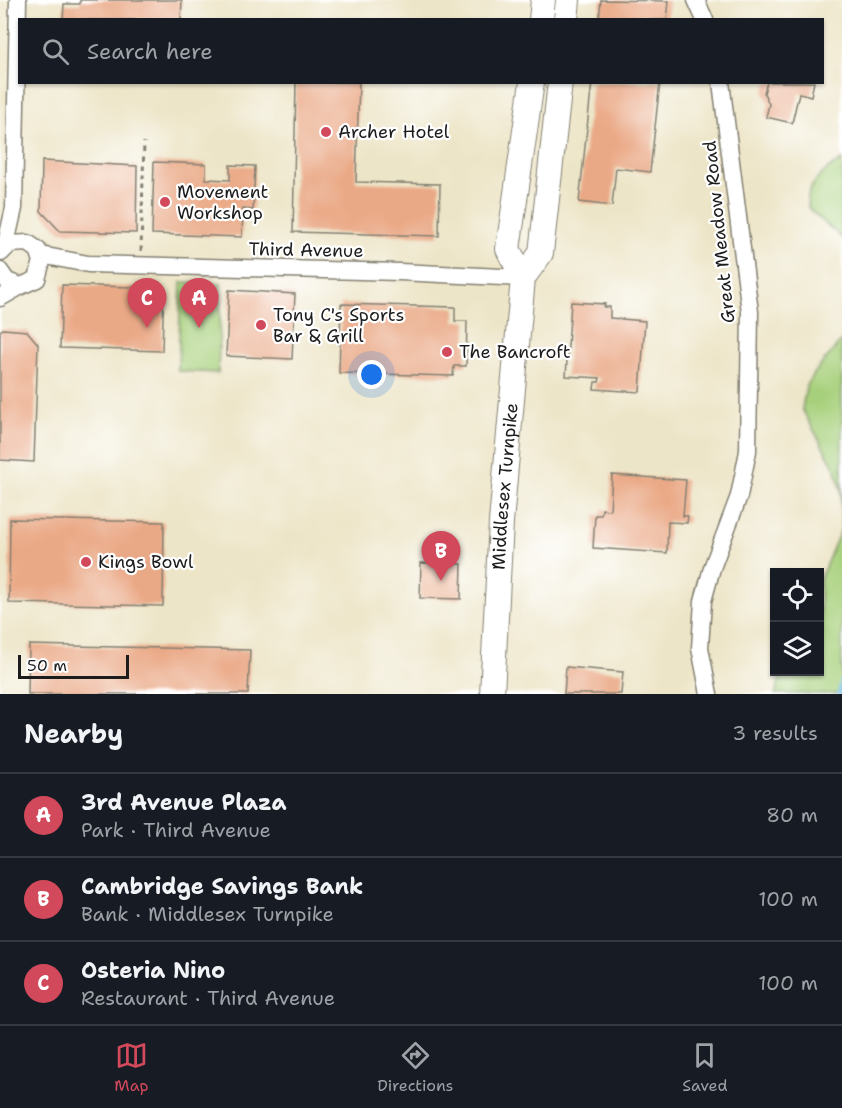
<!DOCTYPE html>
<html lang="en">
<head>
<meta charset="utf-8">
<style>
	:root { --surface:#171b24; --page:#20242c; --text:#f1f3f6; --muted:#9ea1a6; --line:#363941; --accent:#d1495b }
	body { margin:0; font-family:"Shantell Sans",sans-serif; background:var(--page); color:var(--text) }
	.controls { position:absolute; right:18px; bottom:18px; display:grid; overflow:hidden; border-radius:0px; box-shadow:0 2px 4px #0004 }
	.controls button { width:54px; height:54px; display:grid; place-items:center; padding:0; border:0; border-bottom:2px solid var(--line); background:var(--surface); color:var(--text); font:30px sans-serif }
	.scale { position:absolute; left:18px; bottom:15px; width:111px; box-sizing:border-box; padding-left:6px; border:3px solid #1c1c1c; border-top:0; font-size:16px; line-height:21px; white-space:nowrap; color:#1c1c1c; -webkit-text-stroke:4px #fff; paint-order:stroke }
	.you { position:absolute; left:372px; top:375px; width:21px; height:21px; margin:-15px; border:4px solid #fff; border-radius:50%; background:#1a73e8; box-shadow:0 0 0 9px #1a73e833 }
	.badge { display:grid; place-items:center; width:39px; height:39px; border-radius:50%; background:var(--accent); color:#fff; font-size:20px; font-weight:700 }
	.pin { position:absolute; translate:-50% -50px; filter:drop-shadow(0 2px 3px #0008) }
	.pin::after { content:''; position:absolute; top:32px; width:21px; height:18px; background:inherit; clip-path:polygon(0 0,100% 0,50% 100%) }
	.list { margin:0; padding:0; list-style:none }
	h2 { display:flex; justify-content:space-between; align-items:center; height:78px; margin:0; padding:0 24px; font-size:26px }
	h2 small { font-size:20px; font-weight:400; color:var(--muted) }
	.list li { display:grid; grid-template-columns:39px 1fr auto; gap:18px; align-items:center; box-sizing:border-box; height:84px; padding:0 24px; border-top:2px solid var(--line) }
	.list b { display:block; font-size:22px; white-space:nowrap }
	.list p { margin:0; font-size:20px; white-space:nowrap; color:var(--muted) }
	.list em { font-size:20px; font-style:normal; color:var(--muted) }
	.icon { flex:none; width:33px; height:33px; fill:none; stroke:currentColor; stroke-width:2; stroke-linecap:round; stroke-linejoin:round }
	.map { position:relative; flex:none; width:842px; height:694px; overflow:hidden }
	.search { position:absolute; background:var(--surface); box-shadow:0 2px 4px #0004; left:18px; right:18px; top:18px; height:66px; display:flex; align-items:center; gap:15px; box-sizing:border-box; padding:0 21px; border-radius:0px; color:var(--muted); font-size:22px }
	.sheet { height:330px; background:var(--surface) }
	nav { display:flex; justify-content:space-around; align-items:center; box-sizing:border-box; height:84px; border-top:2px solid var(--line); background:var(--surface); font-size:16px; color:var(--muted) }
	nav a { display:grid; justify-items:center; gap:3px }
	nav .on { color:var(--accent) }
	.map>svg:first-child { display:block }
</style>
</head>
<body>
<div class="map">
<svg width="842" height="694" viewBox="0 0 842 694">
	<rect width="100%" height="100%" fill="#fff"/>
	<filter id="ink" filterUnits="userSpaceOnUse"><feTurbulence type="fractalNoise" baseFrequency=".0167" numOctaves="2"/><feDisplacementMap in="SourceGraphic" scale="12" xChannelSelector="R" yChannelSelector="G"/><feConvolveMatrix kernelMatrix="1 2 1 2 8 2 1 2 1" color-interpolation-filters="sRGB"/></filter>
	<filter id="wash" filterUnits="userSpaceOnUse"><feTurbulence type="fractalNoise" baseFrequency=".008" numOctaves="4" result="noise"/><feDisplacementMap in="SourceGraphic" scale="24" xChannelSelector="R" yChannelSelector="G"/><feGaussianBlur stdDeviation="1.35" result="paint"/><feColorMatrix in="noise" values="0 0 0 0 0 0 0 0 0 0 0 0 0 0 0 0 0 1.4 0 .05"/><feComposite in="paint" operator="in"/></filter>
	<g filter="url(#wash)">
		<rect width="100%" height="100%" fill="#ede5c7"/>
		<path fill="#a7d07b" stroke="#62764c" stroke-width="1.5" d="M842 160V238L809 209C801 189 825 169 842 160Z
			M181 282 221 284 218 373 178 371Z
			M842 340V694H775L783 672H820V579L841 529V490L836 470 802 409 806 387 816 371Z"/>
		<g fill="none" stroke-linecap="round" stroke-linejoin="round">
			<path stroke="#68b8e3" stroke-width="4.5" d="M839 694 842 681"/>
		</g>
		<g id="blocks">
			<path fill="#eaa986" d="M80 0H182L181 20H63L64 4H80Z
				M601 0 669 1 667 20H599Z
				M296 82H359L356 182 440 184 439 236 293 232Z
				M592 82H660L650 172 616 168 612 206 579 202Z
				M767 82H814L811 96 799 93 792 123 766 117 769 104 764 93Z
				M42 161 137 166 136 233 60 231 41 211Z
				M154 162 206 164V179L230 180V165L255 166 253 210 243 209 242 237 152 234Z
				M62 285 164 288 162 351 60 348Z
				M229 290 295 294 292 359 226 356Z
				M571 302 605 304 604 307H610V318L645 321 640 392 594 389 595 382H599L600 378 566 376Z
				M341 304 455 307V321H467L466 366H454L453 376 339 373Z
				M3 329 27 331 38 344 34 462 0 460V331Z
				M612 475 686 480 683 516H688L687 523 668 522 667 553 593 548 595 515H601L602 509 610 510Z
				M10 519 164 522 163 606 9 603Z
				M421 563 462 564 461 599 420 598Z
				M29 645 250 650 248 694H28Z
				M566 667 623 672 621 694H564Z"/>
		</g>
	</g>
	<g filter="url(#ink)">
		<use href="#blocks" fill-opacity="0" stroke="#848072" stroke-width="1.5"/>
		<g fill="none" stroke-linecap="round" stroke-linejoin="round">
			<g stroke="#848072" stroke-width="19">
				<path id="street" d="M696 0 705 20
					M5 248 14 208 18 0
					M41 255 88 264 400 272 523 278
					M0 271 7 281 21 286 37 279 42 261 38 250 28 243 10 244 1 253
					M0 298 21 286
					M709 694 700 648 703 601 712 568 739 496 748 451 750 312 721 82"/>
			</g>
			<g stroke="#848072" stroke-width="26">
				<g id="secondary">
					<path d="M541 20 543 0"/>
					<path d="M566 20 568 0"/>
					<path d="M523 278 508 249 532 82"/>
					<path id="s1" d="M492 694 501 522 523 278 541 253 560 82"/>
				</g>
			</g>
			<path stroke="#848072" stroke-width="3" stroke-dasharray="4.5 4.5" stroke-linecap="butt" d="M141 251 144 142"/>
			<use href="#street" stroke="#fff" stroke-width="16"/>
			<use href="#secondary" stroke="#fff" stroke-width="24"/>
		</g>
	</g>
	<g fill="#d1495b" stroke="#fff" stroke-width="2">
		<circle cx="326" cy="132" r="6"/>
		<circle cx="165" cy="202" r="6"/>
		<circle cx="261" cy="325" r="6"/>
		<circle cx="447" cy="352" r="6"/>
		<circle cx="86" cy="562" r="6"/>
	</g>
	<g text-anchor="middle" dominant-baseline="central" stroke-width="4.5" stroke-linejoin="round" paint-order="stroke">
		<g font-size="18" fill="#1c1c1c" stroke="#fff" text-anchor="start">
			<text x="338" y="132">Archer Hotel</text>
			<text x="177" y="192">Movement<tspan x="177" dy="21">Workshop</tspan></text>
			<text x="273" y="315">Tony C's Sports<tspan x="273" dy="21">Bar &amp; Grill</tspan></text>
			<text x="459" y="352">The Bancroft</text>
			<text x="98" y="562">Kings Bowl</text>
		</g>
		<g font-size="18" fill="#1c1c1c" stroke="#fff">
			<text transform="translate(719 232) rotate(-96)">Great Meadow Road</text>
			<text transform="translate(306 250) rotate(1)">Third Avenue</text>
			<text stroke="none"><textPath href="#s1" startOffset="208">Middlesex Turnpike</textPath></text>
		</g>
	</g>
</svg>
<div class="controls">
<button><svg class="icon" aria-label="locate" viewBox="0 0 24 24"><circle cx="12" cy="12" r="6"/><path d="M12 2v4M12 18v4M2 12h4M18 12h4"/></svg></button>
<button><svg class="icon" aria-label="layers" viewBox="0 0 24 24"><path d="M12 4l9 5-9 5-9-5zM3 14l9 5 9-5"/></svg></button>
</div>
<div class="scale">50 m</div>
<div class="you"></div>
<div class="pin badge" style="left:199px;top:328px">A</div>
<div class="pin badge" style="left:441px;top:581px">B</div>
<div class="pin badge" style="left:147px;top:328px">C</div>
<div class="search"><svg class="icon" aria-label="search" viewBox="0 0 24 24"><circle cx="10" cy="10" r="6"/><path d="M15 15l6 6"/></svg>Search here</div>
</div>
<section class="sheet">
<h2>Nearby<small>3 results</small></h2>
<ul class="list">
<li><span class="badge">A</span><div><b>3rd Avenue Plaza</b><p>Park · Third Avenue</p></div><em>80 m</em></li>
<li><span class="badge">B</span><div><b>Cambridge Savings Bank</b><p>Bank · Middlesex Turnpike</p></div><em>100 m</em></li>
<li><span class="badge">C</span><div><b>Osteria Nino</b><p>Restaurant · Third Avenue</p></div><em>100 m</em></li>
</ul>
</section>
<nav>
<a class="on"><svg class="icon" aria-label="map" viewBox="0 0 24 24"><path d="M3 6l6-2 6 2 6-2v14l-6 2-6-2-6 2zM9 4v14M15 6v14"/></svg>Map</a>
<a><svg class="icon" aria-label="directions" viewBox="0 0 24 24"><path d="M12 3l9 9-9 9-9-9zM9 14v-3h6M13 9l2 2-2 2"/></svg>Directions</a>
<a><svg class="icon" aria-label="saved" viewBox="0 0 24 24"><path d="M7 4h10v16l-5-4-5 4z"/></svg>Saved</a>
</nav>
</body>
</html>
